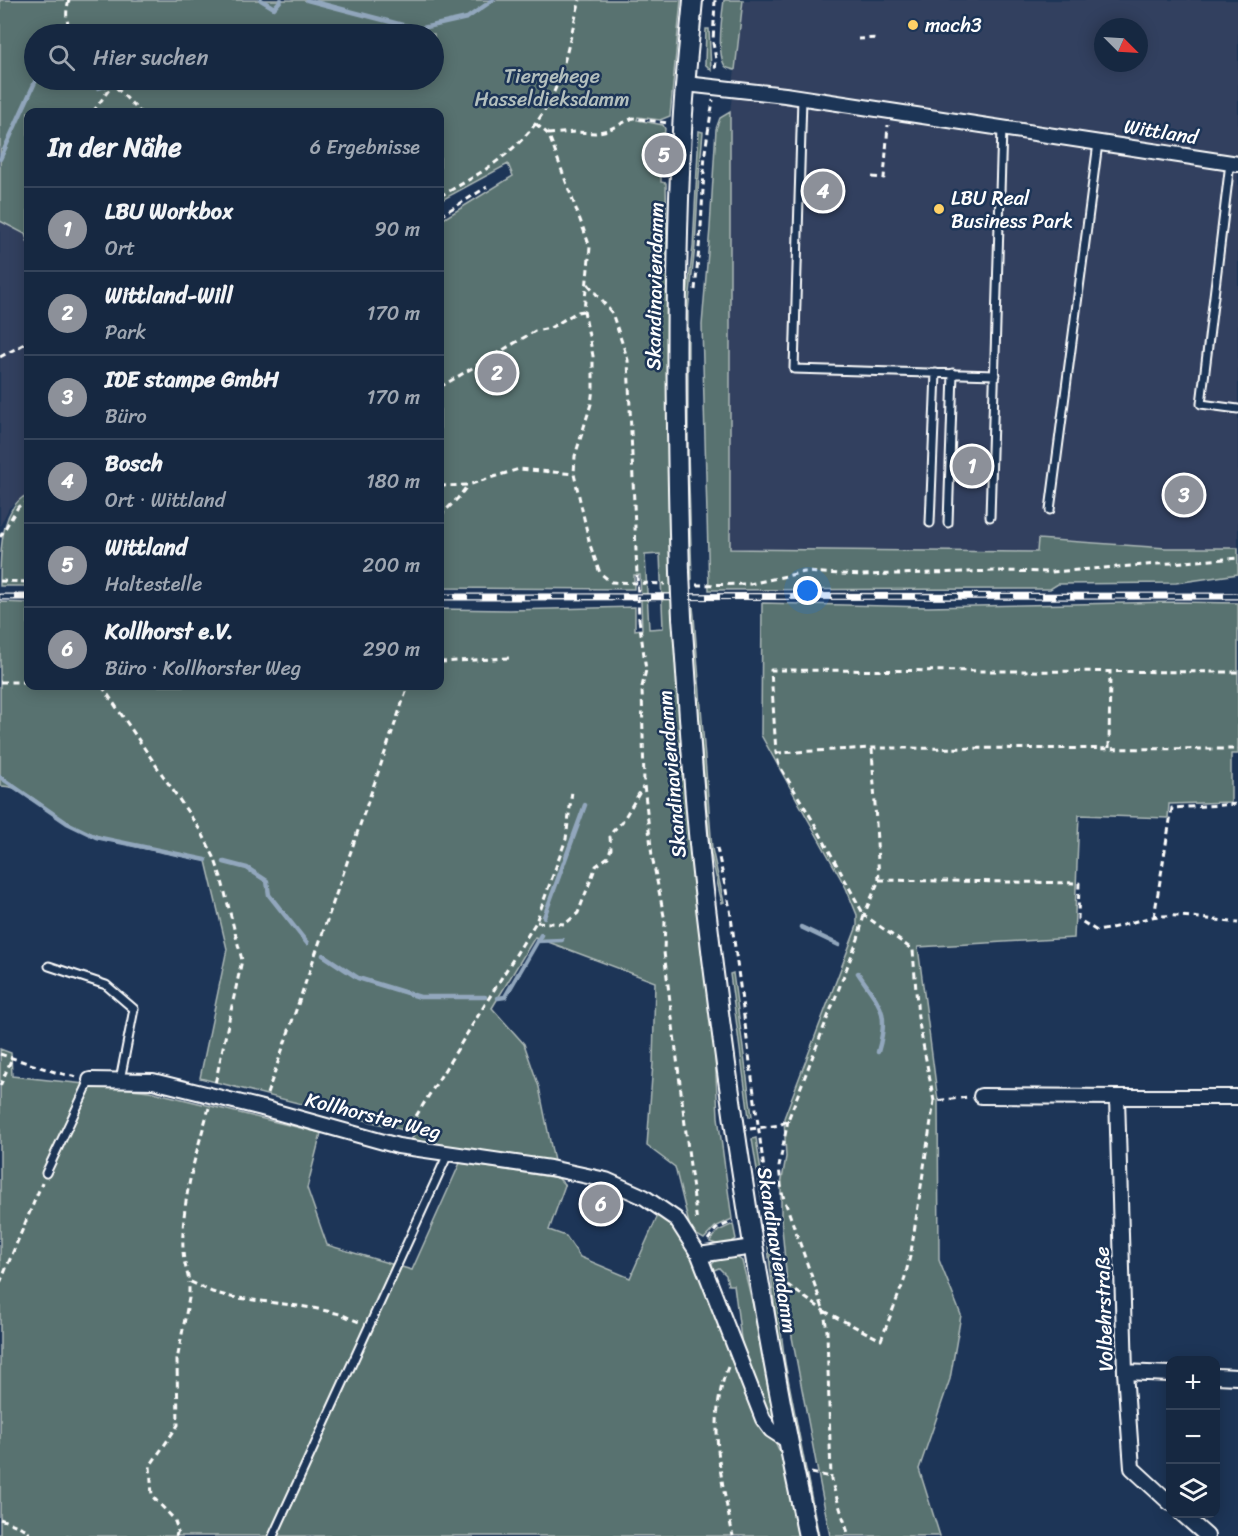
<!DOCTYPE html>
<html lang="de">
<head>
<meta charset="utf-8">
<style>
	:root { --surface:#162841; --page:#1f3048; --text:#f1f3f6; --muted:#9ea6b1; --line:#35445a; --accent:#8c9099 }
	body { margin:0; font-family:Sriracha,sans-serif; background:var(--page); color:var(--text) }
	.controls { position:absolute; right:18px; bottom:18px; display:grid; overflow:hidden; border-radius:12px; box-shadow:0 3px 15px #0003 }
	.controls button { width:54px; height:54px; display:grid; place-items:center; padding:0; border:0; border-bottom:2px solid var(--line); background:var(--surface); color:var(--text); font:30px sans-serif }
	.compass { position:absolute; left:1094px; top:18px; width:54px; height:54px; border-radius:50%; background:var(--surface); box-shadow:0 3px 15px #0003; rotate:114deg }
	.you { position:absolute; left:808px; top:591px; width:21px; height:21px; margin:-15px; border:4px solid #fff; border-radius:50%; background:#1a73e8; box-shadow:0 0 0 9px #1a73e833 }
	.badge { display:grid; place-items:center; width:39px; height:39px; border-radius:50%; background:var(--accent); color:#fff; font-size:20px; font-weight:700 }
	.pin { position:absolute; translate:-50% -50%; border:3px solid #fff; box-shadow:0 2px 6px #0006 }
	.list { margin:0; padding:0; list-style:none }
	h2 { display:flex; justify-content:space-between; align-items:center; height:78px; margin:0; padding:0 24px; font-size:26px }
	h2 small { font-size:20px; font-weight:400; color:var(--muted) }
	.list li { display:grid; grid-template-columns:39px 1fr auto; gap:18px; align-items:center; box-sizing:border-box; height:84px; padding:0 24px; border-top:2px solid var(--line) }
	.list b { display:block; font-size:22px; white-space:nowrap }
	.list p { margin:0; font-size:20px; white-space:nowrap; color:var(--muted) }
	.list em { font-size:20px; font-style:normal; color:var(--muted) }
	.icon { flex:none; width:33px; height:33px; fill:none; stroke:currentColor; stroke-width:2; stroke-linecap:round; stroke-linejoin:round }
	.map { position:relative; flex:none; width:1238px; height:1536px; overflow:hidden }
	.search { position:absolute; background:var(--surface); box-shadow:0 3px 15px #0003; left:24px; top:24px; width:420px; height:66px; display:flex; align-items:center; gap:15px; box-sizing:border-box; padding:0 21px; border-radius:33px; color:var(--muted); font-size:22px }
	.panel { position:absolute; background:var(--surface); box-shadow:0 3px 15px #0003; left:24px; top:108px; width:420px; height:582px; border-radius:12px }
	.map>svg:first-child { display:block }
</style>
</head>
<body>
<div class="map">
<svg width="1238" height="1536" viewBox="0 0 1238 1536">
	<rect width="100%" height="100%" fill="#1d3557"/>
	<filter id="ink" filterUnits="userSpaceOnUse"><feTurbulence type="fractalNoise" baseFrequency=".0167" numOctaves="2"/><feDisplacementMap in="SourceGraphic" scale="12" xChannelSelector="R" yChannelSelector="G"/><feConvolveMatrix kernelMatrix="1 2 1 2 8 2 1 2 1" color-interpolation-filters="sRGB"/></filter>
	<g filter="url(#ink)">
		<path fill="#31415e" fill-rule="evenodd" d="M743 0H1238V548H1166L1038 539 1037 552 730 549V112ZM1103 27H1139V63H1103Z
			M0 221 25 234 28 243V497H23L9 508 0 526Z"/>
		<path fill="#58726f" stroke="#acb8b7" stroke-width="1.5" fill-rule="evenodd" d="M0 0H681L670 116 660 120 638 117 637 120 663 125 665 129 662 155H657L656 166 661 167V182L666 183 668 279 669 458 714 1033 718 1117 732 1219 715 1227 704 1239 695 1234 690 1228 675 1167 647 1146 653 1063 655 982 535 937 492 1008 524 1044 539 1087 555 1166 454 1152 411 1140 415 1133 200 1078 227 949 206 861C162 851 108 845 68 823 46 811 25 785 0 786V602L28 603V686H440V609L509 610 635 607V630L642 629 640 575H634V589L440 588V221L513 176 508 164 440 201V112H28V243L25 234 0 221ZM34 34H434V80H34ZM660 554 663 628 649 629 645 555Z
			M724 0H743L735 70C732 69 728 69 726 67 716 57 722 14 724 0Z
			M706 29H709L711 70 705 64Z
			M730 112V549L1037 552 1038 539 1166 548H1238V574L1176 583 1058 584 1050 589 709 590 702 325 710 228 716 129 720 118Z
			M699 131 703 132 699 175 695 246 688 312V452L692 579 689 580 685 453V313L693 247Z
			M23 497H28V586H0C0 556 0 513 23 497Z
			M1176 602 1238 603V754H1231V802L1169 804 1168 818 1079 815 1074 938 918 947 938 1101 939 1260 961 1315 950 1379 919 1469 940 1536H830L792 1337 781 1217V1185L786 1157 784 1118 857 926V915L846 888 761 735 762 603 928 607Z
			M690 607H693L694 616 712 849 724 902 722 903 710 850Z
			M733 973 752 1116 749 1117 730 974Z
			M0 1049 11 1053 12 1076 149 1091 321 1133 307 1188 327 1245 412 1270 460 1163 558 1178 565 1185 549 1230 566 1236 580 1257 630 1278 658 1215 669 1220 679 1233 703 1281 783 1459 799 1536H0Z
			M756 1138 767 1213H764L752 1139Z
			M767 1219 785 1363 819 1536H817L793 1425 778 1337 765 1220Z
			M733 1224 736 1239C727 1246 720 1246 710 1242L718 1231Z
			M735 1256 742 1261 756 1317 775 1420 772 1421 769 1419 743 1354 734 1285H728L726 1275 719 1268 714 1270 712 1264 718 1259Z"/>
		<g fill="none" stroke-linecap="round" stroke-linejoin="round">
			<path stroke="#92a7bd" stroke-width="4.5" d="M261 0 274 8 281 0
				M307 0 418 29 467 18 493 0
				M86 80 98 88 105 86
				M0 159 36 80
				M0 777 67 823 96 837 206 860
				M224 862 247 868 267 881 269 895 307 943
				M544 917 585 805
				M801 927 839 945
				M537 941 562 940
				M323 955 358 978 420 997H485
				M858 973C880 1006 890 1010 878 1052
				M498 998 505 997 541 935"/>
			<g stroke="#fff" stroke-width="11">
				<path id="service" d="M802 98 794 369 995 375
					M1230 163 1201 404 1238 409
					M1050 510 1098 143
					M990 517 1002 128
					M930 523 936 373
					M948 523 953 373
					M49 966 106 985 134 1009 120 1080
					M46 1173 90 1080
					M273 1536 448 1154"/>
			</g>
			<g stroke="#fff" stroke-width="18">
				<path id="minor" d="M686 84 785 95 1238 164
					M90 1080 153 1081 262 1108 398 1146 550 1168 606 1180 644 1197 676 1219 699 1255 763 1419 771 1430 788 1441
					M981 1096 1117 1097
					M699 1255 753 1247
					M1125 1372 1170 1374
					M1216 1376 1238 1377
					M1170 1503 1132 1468 1125 1372 1117 1097H1238
					M1182 1514 1207 1536"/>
			</g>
			<g stroke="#fff" stroke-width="22">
				<path id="secondary" d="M680 572C676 426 674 278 682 131 684 88 689 44 693 0
					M682 617C689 708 693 800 704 891 729 1107 762 1323 808 1536"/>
			</g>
			<path stroke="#fff" stroke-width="3" stroke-dasharray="6 4.5" stroke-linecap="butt" d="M69 0C65 13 66 23 73 34
				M715 0 713 43 716 59 715 73
				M858 39 878 38
				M109 80 140 112
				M93 112 113 84
				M536 124 548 134 551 141 590 247 584 311 593 356V388L591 404 575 456 574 474 590 545 600 573 611 582 665 584
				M548 134 576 132 595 133 608 130 633 118 668 123
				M872 177 884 178 888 125
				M440 196C494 167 540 138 560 76 568 51 573 25 580 0
				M440 216 487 187
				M588 284 612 313 628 360 637 575
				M695 290 701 227 705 152 713 100
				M0 357 28 342
				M440 387 535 331 550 328 577 312 584 311
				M440 486 468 485 519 469 574 474
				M440 516 458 498 468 485
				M0 537 18 507 22 504 28 503
				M0 581 28 582
				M696 585 750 584 804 572 862 575 998 571 1051 572 1238 558
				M639 619 646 670 642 687 644 785 652 856 665 921 664 952 697 1223
				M440 662 509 658
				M0 682H28
				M102 686 202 833 214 857 221 877 242 960 215 1084
				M872 748 879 880 864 915 913 950 918 1018 934 1101 969 1097
				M1109 748 1110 672
				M776 753 872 748 1238 749
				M717 848 730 909 782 1308
				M879 880 1079 883 1078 919 1097 931C1116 928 1134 921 1152 917 1176 913 1214 920 1238 923
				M1154 917 1172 808 1238 804
				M537 922 565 924 578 913 596 866 608 857 611 849 610 837 613 831 622 822 643 787
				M0 1054 58 1073 77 1077
				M0 1086 12 1058
				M267 1094 408 686
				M209 1108C196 1153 181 1202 183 1249 183 1260 187 1271 189 1281L212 1292 231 1297 313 1308 340 1314 359 1322
				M788 1120 779 1167 782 1193 824 1311 881 1340 904 1281 911 1252 934 1101
				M750 1129 780 1125 788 1120 858 939 864 915 813 821 779 765 776 753 771 670 1238 672
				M405 1134 536 922 566 839 572 791
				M708 1240 716 1229 733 1221
				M779 1279 824 1311 827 1331 831 1480 849 1536
				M0 1283 42 1183
				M728 1367C706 1420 722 1482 733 1536
				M811 1473 831 1477
				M0 1519 28 1530 29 1536
				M176 1536 178 1530 174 1519 152 1496 150 1466 178 1425 177 1360 189 1298V1282"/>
			<use href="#service" stroke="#1d3557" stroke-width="7"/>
			<use href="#minor" stroke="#1d3557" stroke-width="14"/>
			<use href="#secondary" stroke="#1d3557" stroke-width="18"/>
			<g stroke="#fff" stroke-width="7">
				<path id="rail" d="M0 597H28
					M440 597 1238 596"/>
			</g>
			<use href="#rail" stroke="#1d3557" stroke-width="4.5" stroke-dasharray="14" stroke-linecap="butt"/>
			<g stroke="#fff" stroke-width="22" stroke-linecap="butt">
				<path id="secondary-bridge" d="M680 572 682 617"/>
			</g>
			<path stroke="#fff" stroke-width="3" stroke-dasharray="6 4.5" stroke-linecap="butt" d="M637 575 639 619"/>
			<use href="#secondary-bridge" stroke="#1d3557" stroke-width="18"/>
		</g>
	</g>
	<g fill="#ffd166" stroke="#1d3557" stroke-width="2">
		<circle cx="913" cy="25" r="6"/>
		<circle cx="939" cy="209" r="6"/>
	</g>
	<g text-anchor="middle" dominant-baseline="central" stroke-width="5" stroke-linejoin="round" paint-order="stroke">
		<g font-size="20" fill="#fff" stroke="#1d3557" text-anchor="start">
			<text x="925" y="25">mach3</text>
			<text x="951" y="198">LBU Real<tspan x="951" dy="23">Business Park</tspan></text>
		</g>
		<g font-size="20" fill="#b4c0be" stroke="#1d3557">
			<text x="552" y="76">Tiergehege<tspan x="552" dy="23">Hasseldieksdamm</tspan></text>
		</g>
		<g font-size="20" fill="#fff" stroke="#1d3557">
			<text transform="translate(1161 132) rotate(9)">Wittland</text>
			<text transform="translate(655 286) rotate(-89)">Skandinaviendamm</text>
			<text transform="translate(672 774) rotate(-95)">Skandinaviendamm</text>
			<text transform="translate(373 1116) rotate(14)">Kollhorster Weg</text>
			<text transform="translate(777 1250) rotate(81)">Skandinaviendamm</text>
			<text transform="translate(1104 1309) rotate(-92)">Volbehrstraße</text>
		</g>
	</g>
</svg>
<div class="controls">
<button>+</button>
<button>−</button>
<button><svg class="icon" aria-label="layers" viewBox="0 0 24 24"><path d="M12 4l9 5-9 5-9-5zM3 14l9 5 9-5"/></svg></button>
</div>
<svg class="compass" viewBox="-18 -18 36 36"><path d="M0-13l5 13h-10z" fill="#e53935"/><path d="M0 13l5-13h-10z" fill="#9ea6b1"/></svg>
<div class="you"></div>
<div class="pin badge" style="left:972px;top:466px">1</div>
<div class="pin badge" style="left:497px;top:373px">2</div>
<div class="pin badge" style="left:1184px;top:495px">3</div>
<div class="pin badge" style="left:823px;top:191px">4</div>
<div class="pin badge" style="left:664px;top:155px">5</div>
<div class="pin badge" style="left:601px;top:1204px">6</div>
<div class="search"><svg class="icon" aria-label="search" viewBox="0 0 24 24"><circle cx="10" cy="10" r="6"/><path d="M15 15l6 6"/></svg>Hier suchen</div>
<section class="panel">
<h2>In der Nähe<small>6 Ergebnisse</small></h2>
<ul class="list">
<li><span class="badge">1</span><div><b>LBU Workbox</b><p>Ort</p></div><em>90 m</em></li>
<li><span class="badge">2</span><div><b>Wittland-Will</b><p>Park</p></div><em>170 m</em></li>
<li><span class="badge">3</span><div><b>IDE stampe GmbH</b><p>Büro</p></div><em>170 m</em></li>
<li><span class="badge">4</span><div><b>Bosch</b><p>Ort · Wittland</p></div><em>180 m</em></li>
<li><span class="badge">5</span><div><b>Wittland</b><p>Haltestelle</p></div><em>200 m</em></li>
<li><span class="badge">6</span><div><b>Kollhorst e.V.</b><p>Büro · Kollhorster Weg</p></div><em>290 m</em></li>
</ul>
</section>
</div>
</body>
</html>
